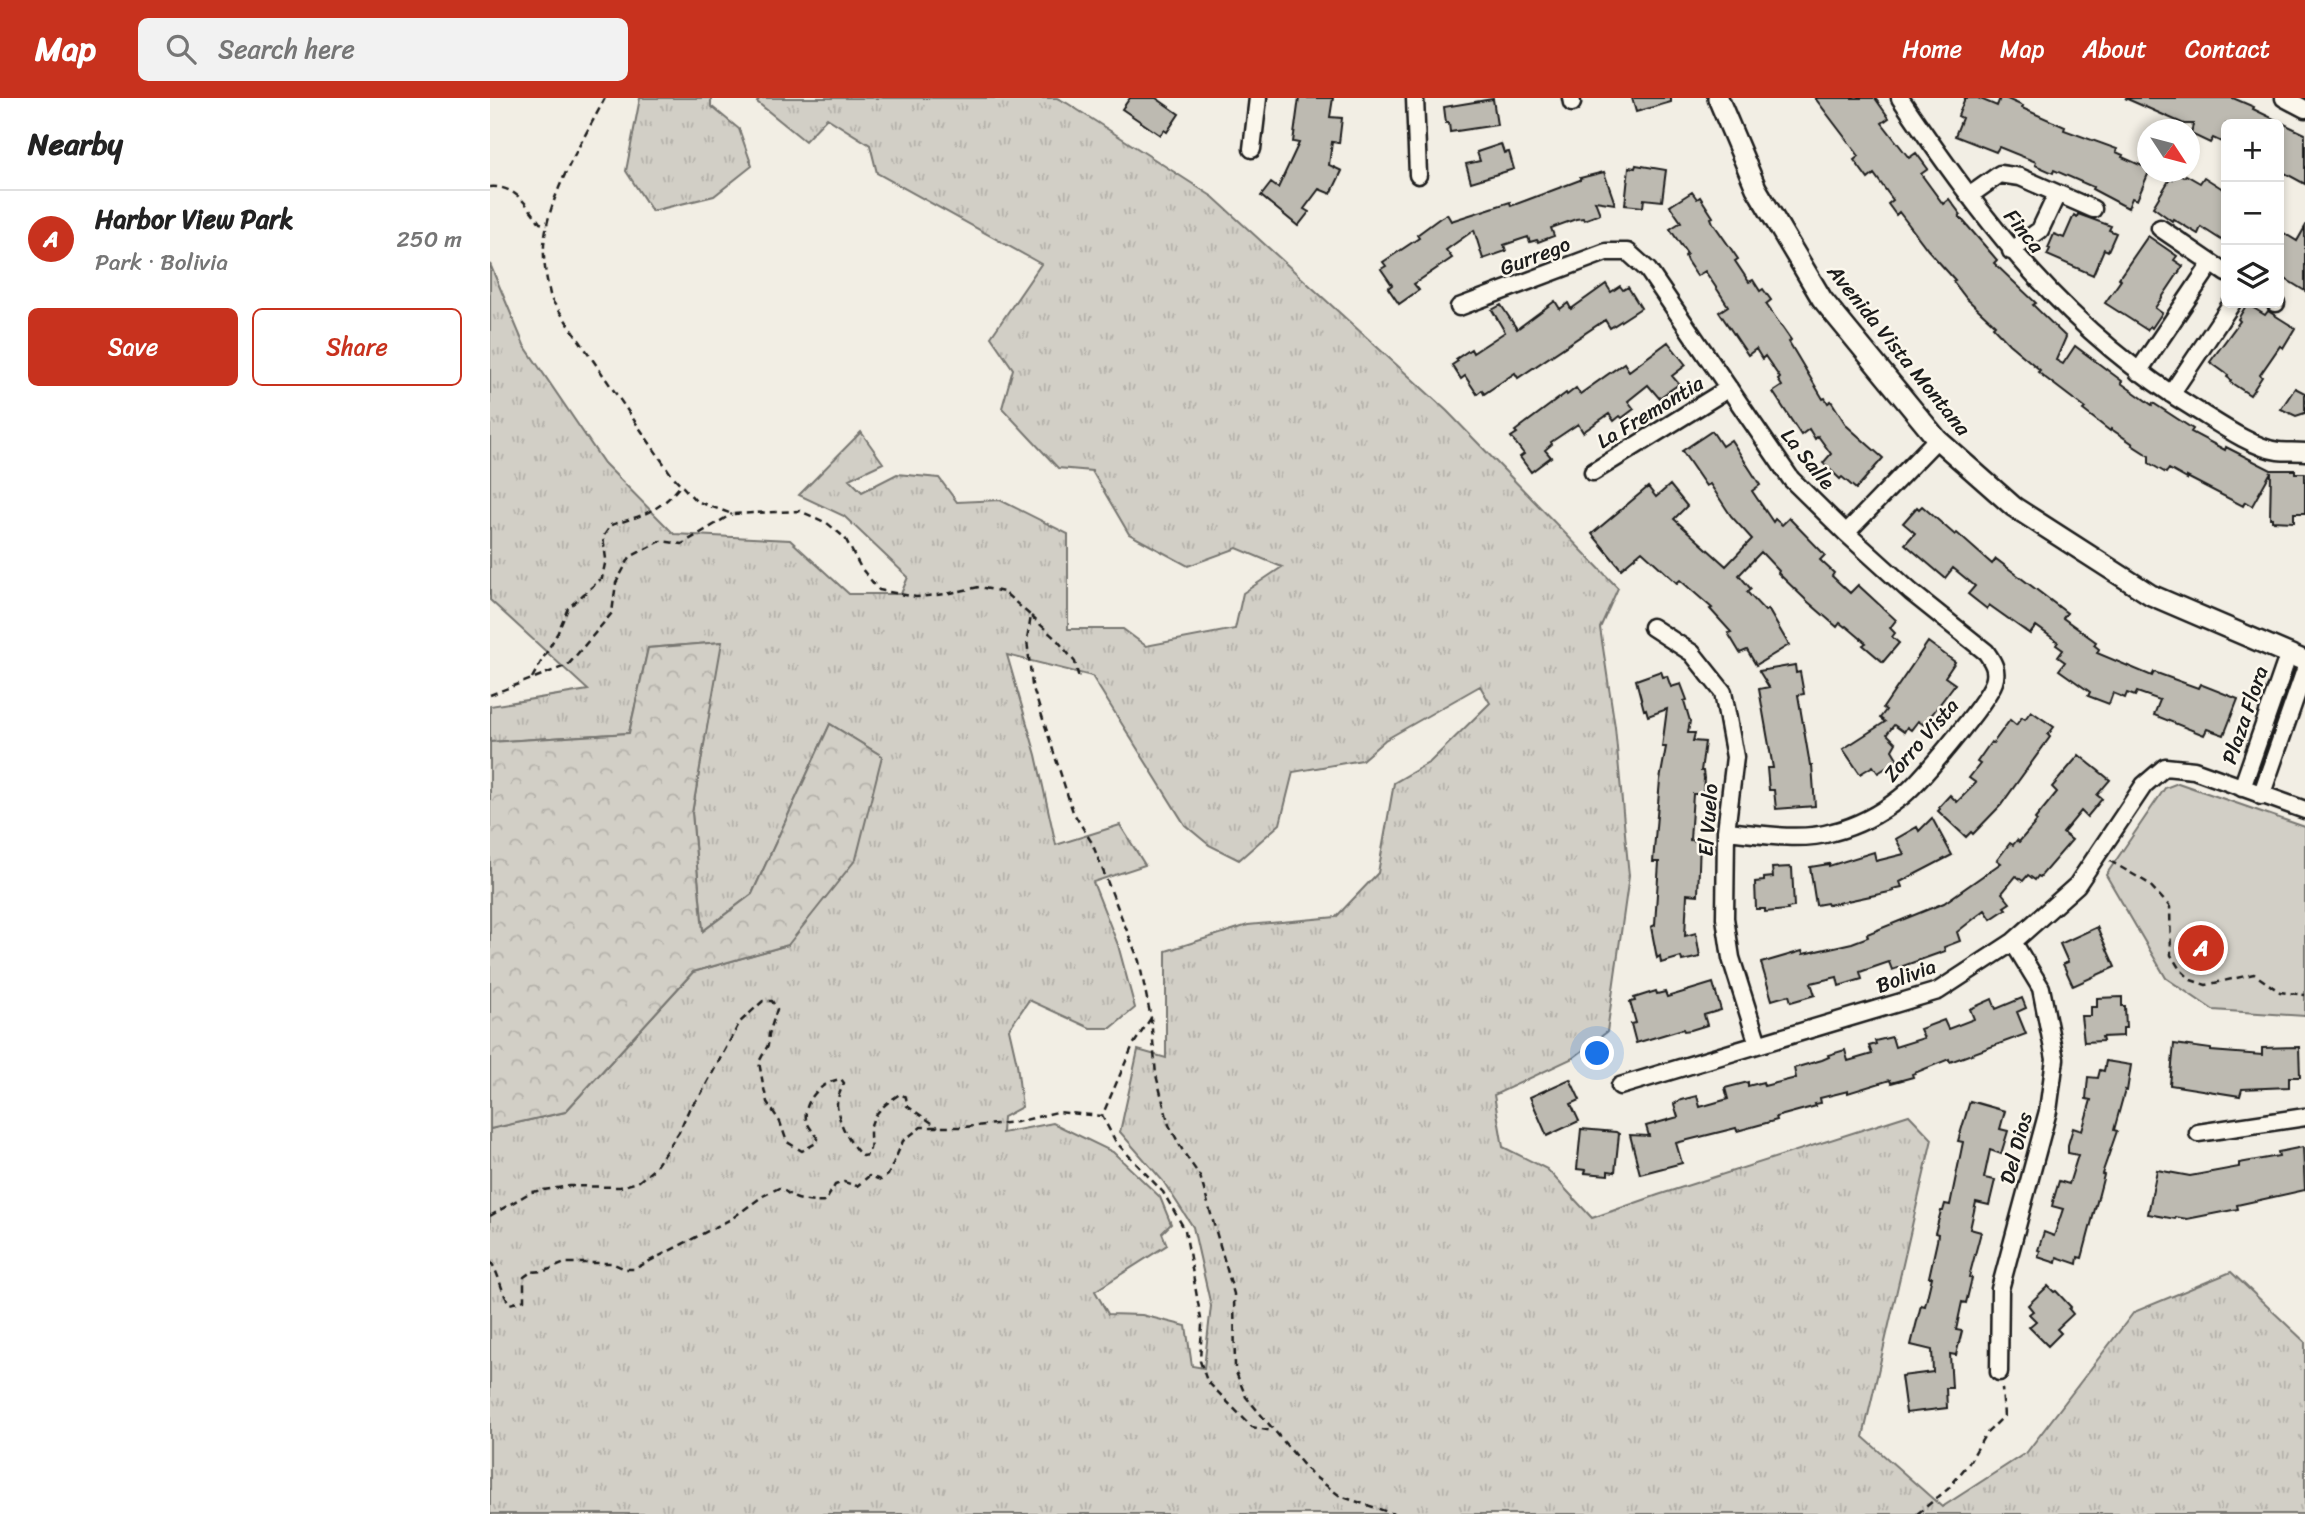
<!DOCTYPE html>
<html lang="en">
<head>
<meta charset="utf-8">
<style>
	:root { --surface:#fff; --page:#f2f2f2; --text:#222; --muted:#767676; --line:#e0e0e0; --accent:#c8321e }
	body { margin:0; font-family:Sriracha,sans-serif; background:var(--page); color:var(--text) }
	.controls { position:absolute; right:21px; top:21px; display:grid; overflow:hidden; border-radius:10px; box-shadow:0 4px 10px #0003 }
	.controls button { width:63px; height:63px; display:grid; place-items:center; padding:0; border:0; border-bottom:2px solid var(--line); background:var(--surface); color:var(--text); font:35px sans-serif }
	.compass { position:absolute; left:1647px; top:21px; width:63px; height:63px; border-radius:50%; background:var(--surface); box-shadow:0 4px 10px #0003; rotate:126deg }
	.you { position:absolute; left:1108px; top:956px; width:24px; height:24px; margin:-18px; border:5px solid #fff; border-radius:50%; background:#1a73e8; box-shadow:0 0 0 10px #1a73e833 }
	.badge { display:grid; place-items:center; width:46px; height:46px; border-radius:50%; background:var(--accent); color:#fff; font-size:23px; font-weight:700 }
	.pin { position:absolute; translate:-50% -50%; border:4px solid #fff; box-shadow:0 2px 7px #0006 }
	.list { margin:0; padding:0; list-style:none }
	h2 { display:flex; justify-content:space-between; align-items:center; height:91px; margin:0; padding:0 28px; font-size:30px }
	h2 small { font-size:23px; font-weight:400; color:var(--muted) }
	.list li { display:grid; grid-template-columns:46px 1fr auto; gap:21px; align-items:center; box-sizing:border-box; height:98px; padding:0 28px; border-top:2px solid var(--line) }
	.list b { display:block; font-size:26px; white-space:nowrap }
	.list p { margin:0; font-size:23px; white-space:nowrap; color:var(--muted) }
	.list em { font-size:23px; font-style:normal; color:var(--muted) }
	.actions { display:flex; gap:14px; padding:21px 28px }
	.actions a { flex:1; padding:16px 0; border:2px solid var(--accent); border-radius:10px; text-align:center; font-size:24px; color:var(--accent) }
	.actions .main { background:var(--accent); color:#fff }
	.icon { flex:none; width:38px; height:38px; fill:none; stroke:currentColor; stroke-width:2; stroke-linecap:round; stroke-linejoin:round }
	.map { position:relative; flex:none; width:1815px; height:1416px; overflow:hidden }
	header { display:flex; align-items:center; gap:42px; box-sizing:border-box; height:98px; padding:0 35px; background:var(--accent); color:#fff }
	header strong { font-size:33px }
	nav { display:flex; gap:38px; margin-inline-start:auto; font-size:24px }
	.search { width:490px; height:63px; background:var(--page); display:flex; align-items:center; gap:18px; box-sizing:border-box; padding:0 24px; border-radius:10px; color:var(--muted); font-size:26px }
	main { display:flex }
	aside { flex:1; background:var(--surface) }
	.map>svg:first-child { display:block }
</style>
</head>
<body>
<header>
<strong>Map</strong>
<div class="search"><svg class="icon" aria-label="search" viewBox="0 0 24 24"><circle cx="10" cy="10" r="6"/><path d="M15 15l6 6"/></svg>Search here</div>
<nav><a>Home</a><a>Map</a><a>About</a><a>Contact</a></nav>
</header>
<main>
<aside>
<h2>Nearby<small></small></h2>
<ul class="list">
<li><span class="badge">A</span><div><b>Harbor View Park</b><p>Park · Bolivia</p></div><em>250 m</em></li>
</ul>
<div class="actions"><a class="main">Save</a><a>Share</a></div>
</aside>
<div class="map">
<svg width="1815" height="1416" viewBox="0 0 1815 1416">
	<defs>
		<pattern id="grass-tufts" width="24" height="20" patternUnits="userSpaceOnUse" patternTransform="scale(1.75)"><rect width="24" height="20" fill="#d2cfc6"/><path d="M3 7l-1-3M5 7V3M7 7l1-3M15 17l-1-3M17 17v-4M19 17l1-3" fill="none" stroke="#b4b1aa"/></pattern>
		<pattern id="forest-crowns" width="20" height="18" patternUnits="userSpaceOnUse" patternTransform="scale(1.75)"><rect width="20" height="18" fill="#d2cfc6"/><path d="M2 6a3 3 0 1 1 6 0M12 15a3 3 0 1 1 6 0" fill="none" stroke="#b4b1aa"/></pattern>
	</defs>
	<rect width="100%" height="100%" fill="#f2eee4"/>
	<filter id="ink" filterUnits="userSpaceOnUse"><feTurbulence type="fractalNoise" baseFrequency=".0143" numOctaves="2"/><feDisplacementMap in="SourceGraphic" scale="14" xChannelSelector="R" yChannelSelector="G"/><feConvolveMatrix kernelMatrix="1 2 1 2 8 2 1 2 1" color-interpolation-filters="sRGB"/></filter>
	<g filter="url(#ink)">
		<path fill="url(#grass-tufts)" stroke="#777671" stroke-width="2" fill-rule="evenodd" d="M150 0H221V8L249 31 262 68 224 98 162 113 136 73Z
			M270 0H567L577 5 723 99 957 313 1128 490 1110 530 1125 629 1139 778 1117 934 1083 960 1004 997 1013 1049 1057 1071 1102 1120 1168 1097 1419 1017 1442 1041 1373 1339 1452 1409 1537 1354 1644 1214 1741 1174 1815 1244V1416H0V1031L75 1014 203 874 298 847 392 658 340 626 262 796 213 833 202 715 231 544 158 550 139 635 0 644V608L98 592 0 502V166L34 247 114 365 184 436 300 442 359 496H411L418 479 354 418 309 397 371 334 393 365 359 381 372 394 407 376 449 380 467 404 510 402 578 436V531H633L656 548 745 531 753 495 792 469 747 450 698 468 639 436 602 373 568 370 512 310 523 271 501 239 551 166 387 75 380 47 337 20 315 43 267 4ZM517 557 602 578 695 727 719 747 749 762 790 726 803 674 872 662 895 642 990 588 1000 605 940 664 904 685 888 775 846 819 758 827 676 853V960L648 952 630 1034 673 1083 703 1129 721 1208 714 1270 702 1268 696 1228 652 1217 618 1216 605 1193 677 1147 672 1135 681 1126 670 1099 623 1054 563 1025 512 1035 513 1019 532 1009 527 966 519 931 539 902 600 930H621L645 910 628 847 603 784 655 767 630 727 566 747 546 657Z"/>
		<path fill="url(#forest-crowns)" stroke="#777671" stroke-width="2" d="M232 544 202 715 213 833 262 796 340 626 392 658 366 761 298 847 203 874 75 1014 0 1031V644L139 635 158 550Z"/>
		<path fill="#d2cfc6" stroke="#777671" stroke-width="2" d="M1688 685 1815 729V918L1723 912 1676 880 1616 777 1675 690Z"/>
		<path fill="#bdbab1" stroke="#1c1c1c" stroke-width="2" d="M640 0H666L689 16 677 34 674 32 670 37 632 11Z
			M809 0H843L840 19 852 20 849 45 842 44 839 67 852 73 841 96 829 91 814 111 819 114 808 128 771 98 781 85 788 90 809 45 803 44Z
			M1142 0H1181V4L1146 14Z
			M1325 0H1385L1399 20 1392 25 1419 60 1426 55 1438 71 1431 76 1453 106 1459 101 1471 117 1469 118 1507 162 1504 165 1546 205 1543 207 1576 239 1566 262 1573 266 1585 248 1632 283 1631 285 1662 307 1663 305 1703 331 1701 334 1735 352 1736 349 1781 372H1805V375H1815V415H1804V424L1782 423V420H1780L1781 374 1762 408 1755 404 1753 408 1697 379V381L1679 371 1676 375 1659 365V358L1642 347 1643 346 1621 331 1620 333 1593 312 1595 310 1553 278 1548 274 1550 272 1519 246 1503 229 1505 227 1476 200 1463 183 1465 182 1438 152 1416 123 1409 114 1406 117 1398 106 1403 102 1384 76 1378 81 1364 62 1369 58Z
			M1475 0H1488L1507 8 1510 0H1515L1533 8 1532 10 1575 29 1574 32 1627 51 1626 54 1633 57 1632 59 1657 70 1659 74 1647 102 1642 100 1638 110 1602 91 1603 89 1564 72 1563 75 1545 67 1546 64 1509 49 1506 54 1465 38 1472 20 1468 18Z
			M1635 0H1743L1764 9 1763 11 1815 36V86L1789 72V26H1736V46L1723 40 1720 45 1701 36 1703 26H1694Z
			M1003 1 1007 27 960 34 959 25H956L954 9Z
			M1011 46 1014 55 1019 54 1024 71 981 84 976 66 990 63 987 54Z
			M1146 67 1176 72 1172 103 1154 101 1153 109 1135 107 1139 69 1145 70Z
			M1114 74 1125 106 1105 103 1110 116 1094 122 1093 120 1086 121 1061 130 1064 138 1048 144 1047 142 1040 144 1038 139 1014 147 1016 153 993 161 984 132 956 152 962 160 924 186 929 192 909 206 898 190 902 187 891 171 896 168 893 164 929 140 927 137 950 120 957 116 961 123 1020 104 1021 108 1090 82V80Z
			M1687 75 1694 79 1696 77 1710 85 1714 79 1736 93V145L1711 129 1708 136 1683 121 1682 123 1663 109 1681 79 1683 81Z
			M1202 94 1207 101 1210 99 1223 119 1221 120 1223 125 1248 161 1245 163 1259 184 1263 182 1270 193 1273 191 1281 202 1276 206 1301 242 1299 244 1333 301 1335 300 1338 305 1341 303 1357 328 1393 360 1366 391 1352 379 1350 381 1333 365 1341 356 1328 338 1325 341 1319 331 1311 337 1283 294 1292 288 1288 282 1290 280 1275 258 1272 261 1266 251 1258 257 1229 214 1238 208 1229 194 1215 173 1207 178 1197 163 1195 158 1197 156 1180 131 1191 124 1180 108Z
			M1588 116 1621 128 1619 132 1626 135 1618 153 1614 151 1603 177 1557 157 1560 151 1558 150 1564 136 1574 140 1584 117 1587 119Z
			M1815 129V193L1789 177V132L1807 143Z
			M1658 138 1687 158 1684 162 1693 168 1665 210 1672 215 1662 230 1660 228 1657 232 1615 205 1631 182 1629 180Z
			M1116 186 1121 194 1130 188 1133 192 1138 189 1151 210 1120 230 1115 222 1028 280 1025 275 994 296 992 292 987 296 975 278 971 281 962 267 968 263 966 261 981 251 983 255 1015 234 1002 212 1011 207 1027 231 1065 203 1070 211 1078 205 1081 211Z
			M1757 206 1775 217 1778 213 1805 230 1793 250 1790 248 1770 277 1772 279 1760 297 1740 284 1741 282 1737 279 1738 277 1720 264 1750 223 1748 221Z
			M1178 244 1196 267 1182 278 1189 286 1169 300 1158 287 1138 303 1144 311 1132 320 1130 318 1124 323 1119 316 1093 334 1088 326 1061 344 1062 346 1055 352 1061 359 1041 374 1030 359 1034 356 1021 339 1027 335 1025 333 1076 295 1077 297 1086 290 1090 296 1134 265 1139 273Z
			M1805 290 1815 295V315L1806 318 1791 311Z
			M1222 333 1232 348 1241 342 1270 387 1262 393 1283 424 1285 421 1292 427 1299 420 1335 457 1330 462 1344 475 1342 478 1360 495 1368 487 1406 522 1400 530 1405 535 1402 539 1409 545 1393 564 1373 547 1376 545 1356 528 1355 529 1350 525 1347 529 1317 503 1288 475 1289 473 1271 454 1249 477 1261 491 1257 494 1275 513 1278 511 1299 547 1266 567 1257 552 1250 555 1238 535 1241 534 1220 511 1222 510 1190 482 1187 485 1152 453 1131 471 1102 436 1158 389 1166 399 1180 387 1197 408 1184 421 1236 468 1262 441 1241 418 1220 386 1216 388 1192 353Z
			M1432 408 1465 437 1467 435 1502 466 1506 461 1577 515 1573 520 1606 544 1604 547 1609 551 1607 555 1662 578 1664 574 1708 590 1710 586 1748 601 1734 637 1717 631 1714 637 1664 617 1670 602 1647 594 1645 598 1637 595 1635 600 1623 595 1619 606 1598 598 1600 594 1569 572 1575 564 1568 559 1573 552 1566 547 1568 544 1546 528 1540 536 1499 507 1497 511 1478 496 1485 488 1463 470 1455 480 1415 446 1425 435 1413 425 1427 409 1429 411Z
			M1438 544 1465 564 1455 579 1465 586 1434 627 1428 623 1421 632 1417 629 1414 634 1404 627 1397 636 1406 645 1402 652 1408 662 1388 675 1383 668 1370 676 1353 651 1395 624 1390 620 1396 612 1393 610Z
			M1305 567 1306 575 1310 574 1314 596 1308 597 1320 667H1322L1325 708 1286 711 1284 692H1279L1277 670H1283L1269 591 1279 589 1269 573Z
			M1171 573 1173 579 1177 578 1181 589 1191 586 1197 602 1194 603 1200 623 1198 635H1205L1203 643 1215 644 1211 673H1213L1214 680 1213 696H1203L1200 742 1210 743 1208 797 1197 796 1195 838 1206 835 1210 859 1192 863 1191 859 1171 865 1170 858 1167 860 1161 829 1165 827 1169 764H1163L1170 682 1176 649H1172L1177 611 1158 618 1156 611 1154 612 1146 582Z
			M1541 613 1564 629 1558 637 1560 639 1511 707 1483 736 1481 734 1476 739 1448 713 1450 711 1449 709 1460 697 1467 704 1486 685 1479 680 1490 666 1487 664 1501 644 1503 645 1520 622 1526 627 1532 619 1535 621Z
			M1589 657 1620 682 1607 697 1612 701 1597 719 1591 713 1573 735 1582 742 1550 779 1548 778 1545 782 1538 777 1533 783 1526 778 1512 795 1520 805 1514 809 1516 811 1501 821 1495 812 1467 834 1470 843 1454 849 1455 853 1402 872 1399 864 1370 874 1372 881 1349 888 1347 879 1321 885 1325 897 1301 904 1299 897 1282 902 1271 865 1312 853 1313 856 1362 845 1378 839 1377 836 1454 805 1511 765 1507 762 1520 745 1523 747 1527 742 1529 744 1547 723 1545 721 1567 694 1562 689Z
			M1442 720 1462 757 1410 784 1412 789 1403 791 1404 793 1338 807 1337 805 1326 807 1320 769 1339 766V768L1384 754 1386 763 1414 756 1406 741 1427 729 1429 733Z
			M1300 769 1302 770 1304 809 1297 810 1298 812 1275 814V811H1266L1265 784 1274 783V780L1283 779 1282 770Z
			M1607 829 1625 869 1583 888 1573 866 1578 864 1570 846Z
			M1223 885 1231 912 1214 917 1217 927 1201 932 1194 933 1193 931 1146 945 1141 926 1146 925 1140 904 1145 903 1144 900 1166 893 1167 896 1175 894 1177 899Z
			M1632 899V908H1635L1636 930H1633V938L1612 939 1613 943 1594 944 1591 918H1601V909H1607V900Z
			M1532 900 1536 910 1527 914 1536 936 1460 964 1459 961 1422 976 1423 979 1401 985 1400 982 1358 995V993L1330 1000 1331 1005 1325 1006 1326 1008 1286 1019 1287 1022 1247 1033 1246 1030 1186 1045 1192 1065 1150 1076 1140 1037 1159 1038 1156 1028 1188 1019 1184 1006 1191 1002 1207 998 1210 1009 1238 1001 1235 990 1258 984V988L1273 984 1274 988 1306 980 1304 970 1332 962 1339 959 1338 957 1355 952 1358 963 1382 956 1379 948 1386 946 1385 943 1402 939 1405 949 1434 940 1430 931 1454 922 1458 931 1484 921 1480 911 1502 901 1506 911Z
			M1684 946 1721 951V953L1772 957V950L1809 949 1810 979H1799V989L1752 991 1750 998 1680 987Z
			M1616 963 1641 967 1637 993 1635 992 1624 1032 1627 1033 1612 1076 1614 1077 1592 1160 1588 1159 1587 1166 1567 1159 1566 1165 1548 1159 1550 1153 1548 1152 1554 1134 1564 1138 1573 1111 1562 1108 1564 1100 1569 1083 1579 1086 1588 1057 1578 1055V1047L1583 1030 1592 1033 1601 1002 1596 1001 1598 979 1608 980 1610 972 1614 973Z
			M1080 981 1090 1002 1081 1006 1089 1023 1057 1038 1040 999Z
			M1480 1003 1515 1013 1510 1031 1518 1033 1511 1056 1500 1052 1494 1080 1505 1082 1499 1107 1486 1104 1480 1131 1491 1134 1479 1179 1482 1180 1476 1205 1472 1204 1466 1232 1472 1233 1466 1257 1460 1256 1462 1290H1456L1457 1310 1416 1315 1411 1278 1443 1274 1442 1252 1421 1247 1431 1207 1435 1208 1442 1179H1439L1447 1143 1448 1136 1445 1135 1451 1113H1453L1455 1106 1460 1107 1473 1044 1468 1043Z
			M1091 1031 1126 1034 1129 1036 1125 1074 1118 1073V1077L1095 1075 1096 1072 1087 1071Z
			M1813 1049 1815 1092 1747 1107 1748 1111 1697 1121 1686 1119 1685 1121 1658 1116 1667 1072 1700 1078 1749 1069V1065L1789 1058 1788 1054Z
			M1558 1188 1564 1194 1566 1193 1581 1209 1579 1211 1583 1216 1567 1231 1571 1235 1558 1248 1539 1229 1546 1223 1539 1216 1543 1213 1538 1207Z"/>
		<g fill="none" stroke-linecap="round" stroke-linejoin="round">
			<g stroke="#1c1c1c" stroke-width="21">
				<path id="minor" d="M925 0 928 77
					M1081 0 1082 5
					M1410 0C1495 125 1576 233 1708 313 1729 326 1764 350 1788 353 1797 354 1806 353 1815 354
					M1794 0 1815 11
					M762 51 768 0
					M1479 98 1510 76 1530 79 1603 111
					M1670 130 1736 175
					M1521 153 1550 132 1567 96
					M1785 205H1786
					M969 209 1116 154H1138L1158 172 1301 381 1356 435 1421 494 1496 554C1503 564 1508 572 1504 584 1497 604 1428 687 1410 700 1391 715 1367 728 1343 734 1310 744 1270 736 1236 733
					M1648 274 1721 166
					M1681 296 1742 205
					M1103 374 1239 290
					M1356 435 1447 341
					M1162 529 1202 555 1233 594 1245 659 1236 733 1235 820 1241 860 1268 946
					M1752 690 1798 558
					M1771 698 1815 572
					M1130 988 1448 893 1523 844 1587 787 1654 687 1675 669 1704 672 1815 712
					M1708 1035 1815 1019
					M1509 1274 1510 1191 1558 1013 1565 961 1551 890 1523 844"/>
			</g>
			<g stroke="#1c1c1c" stroke-width="24">
				<path id="tertiary" d="M1228 0 1266 90 1332 201 1447 341 1524 409 1661 497 1815 563"/>
			</g>
			<path stroke="#1c1c1c" stroke-width="2.5" stroke-dasharray="7 5" stroke-linecap="butt" d="M115 0C93 43 57 98 54 147 53 166 57 183 61 201L181 376 206 403 242 416 310 413 337 425 355 440 371 470 389 492 426 499 456 496 489 489 514 494 541 518 537 542 542 587 583 714 602 745 649 863 661 920 666 977 679 1027 694 1055 710 1078 744 1196 745 1272 756 1299 821 1376 850 1398 904 1416
				M0 89C25 87 37 107 50 125L57 127
				M541 518 568 543 585 564 589 581
				M42 580 68 534 78 510 112 480 116 461 113 439 121 427C152 418 170 413 190 388
				M0 597 78 567 122 515 126 485 140 459 171 443 192 446 242 416
				M1620 763 1658 785 1680 809 1681 857 1689 870 1701 882 1716 887 1764 876 1790 894 1815 897
				M661 920 643 947 612 1018 626 1044 673 1094 695 1132 712 1227 710 1263 717 1283 762 1329 782 1333
				M0 1118 41 1094 80 1088 130 1089 148 1084 164 1071 189 1034 200 1009 210 998 250 924 273 903H282L287 911 279 936 278 947 269 964 273 986 277 1004 290 1024 297 1044 312 1053 326 1045 328 1041C324 1034 318 1029 316 1021 313 1002 333 983 351 981L354 985C351 992 347 999 347 1007 348 1024 360 1047 372 1058L378 1057C382 1048 380 1044 380 1035 380 1017 396 1005 410 996L416 999 417 1008 448 1029
				M0 1163C10 1176 10 1193 20 1206L34 1202V1179L41 1174 55 1173 75 1165H122L135 1171H144L241 1121 273 1098 289 1090C296 1093 299 1097 305 1100 313 1103 326 1105 335 1104L345 1087 354 1084 367 1088 379 1078 391 1082 398 1077 413 1043 431 1029H474L527 1024 567 1014 612 1018
				M1427 1416 1458 1391 1479 1365 1495 1337 1514 1318 1512 1290"/>
			<use href="#minor" stroke="#fbf7ec" stroke-width="16"/>
			<use href="#tertiary" stroke="#fbf7ec" stroke-width="19"/>
		</g>
	</g>
	<g text-anchor="middle" dominant-baseline="central" stroke-width="5" stroke-linejoin="round" paint-order="stroke">
		<g font-size="21" fill="#1c1c1c" stroke="#fbf7ec">
			<text transform="translate(1534 133) rotate(51)">Finca</text>
			<text transform="translate(1045 158) rotate(-21)">Gurrego</text>
			<text transform="translate(1409 252) rotate(51)">Avenida Vista Montana</text>
			<text transform="translate(1160 314) rotate(-31)">La Fremontia</text>
			<text transform="translate(1318 361) rotate(51)">La Salle</text>
			<text transform="translate(1755 617) rotate(-71)">Plaza Flora</text>
			<text transform="translate(1431 642) rotate(-49)">Zorro Vista</text>
			<text transform="translate(1218 722) rotate(-86)">El Vuelo</text>
			<text transform="translate(1416 878) rotate(-20)">Bolivia</text>
			<text transform="translate(1526 1050) rotate(-75)">Del Dios</text>
		</g>
	</g>
</svg>
<div class="controls">
<button>+</button>
<button>−</button>
<button><svg class="icon" aria-label="layers" viewBox="0 0 24 24"><path d="M12 4l9 5-9 5-9-5zM3 14l9 5 9-5"/></svg></button>
</div>
<svg class="compass" viewBox="-18 -18 36 36"><path d="M0-13l5 13h-10z" fill="#e53935"/><path d="M0 13l5-13h-10z" fill="#767676"/></svg>
<div class="you"></div>
<div class="pin badge" style="left:1711px;top:850px">A</div>
</div>
</main>
</body>
</html>
